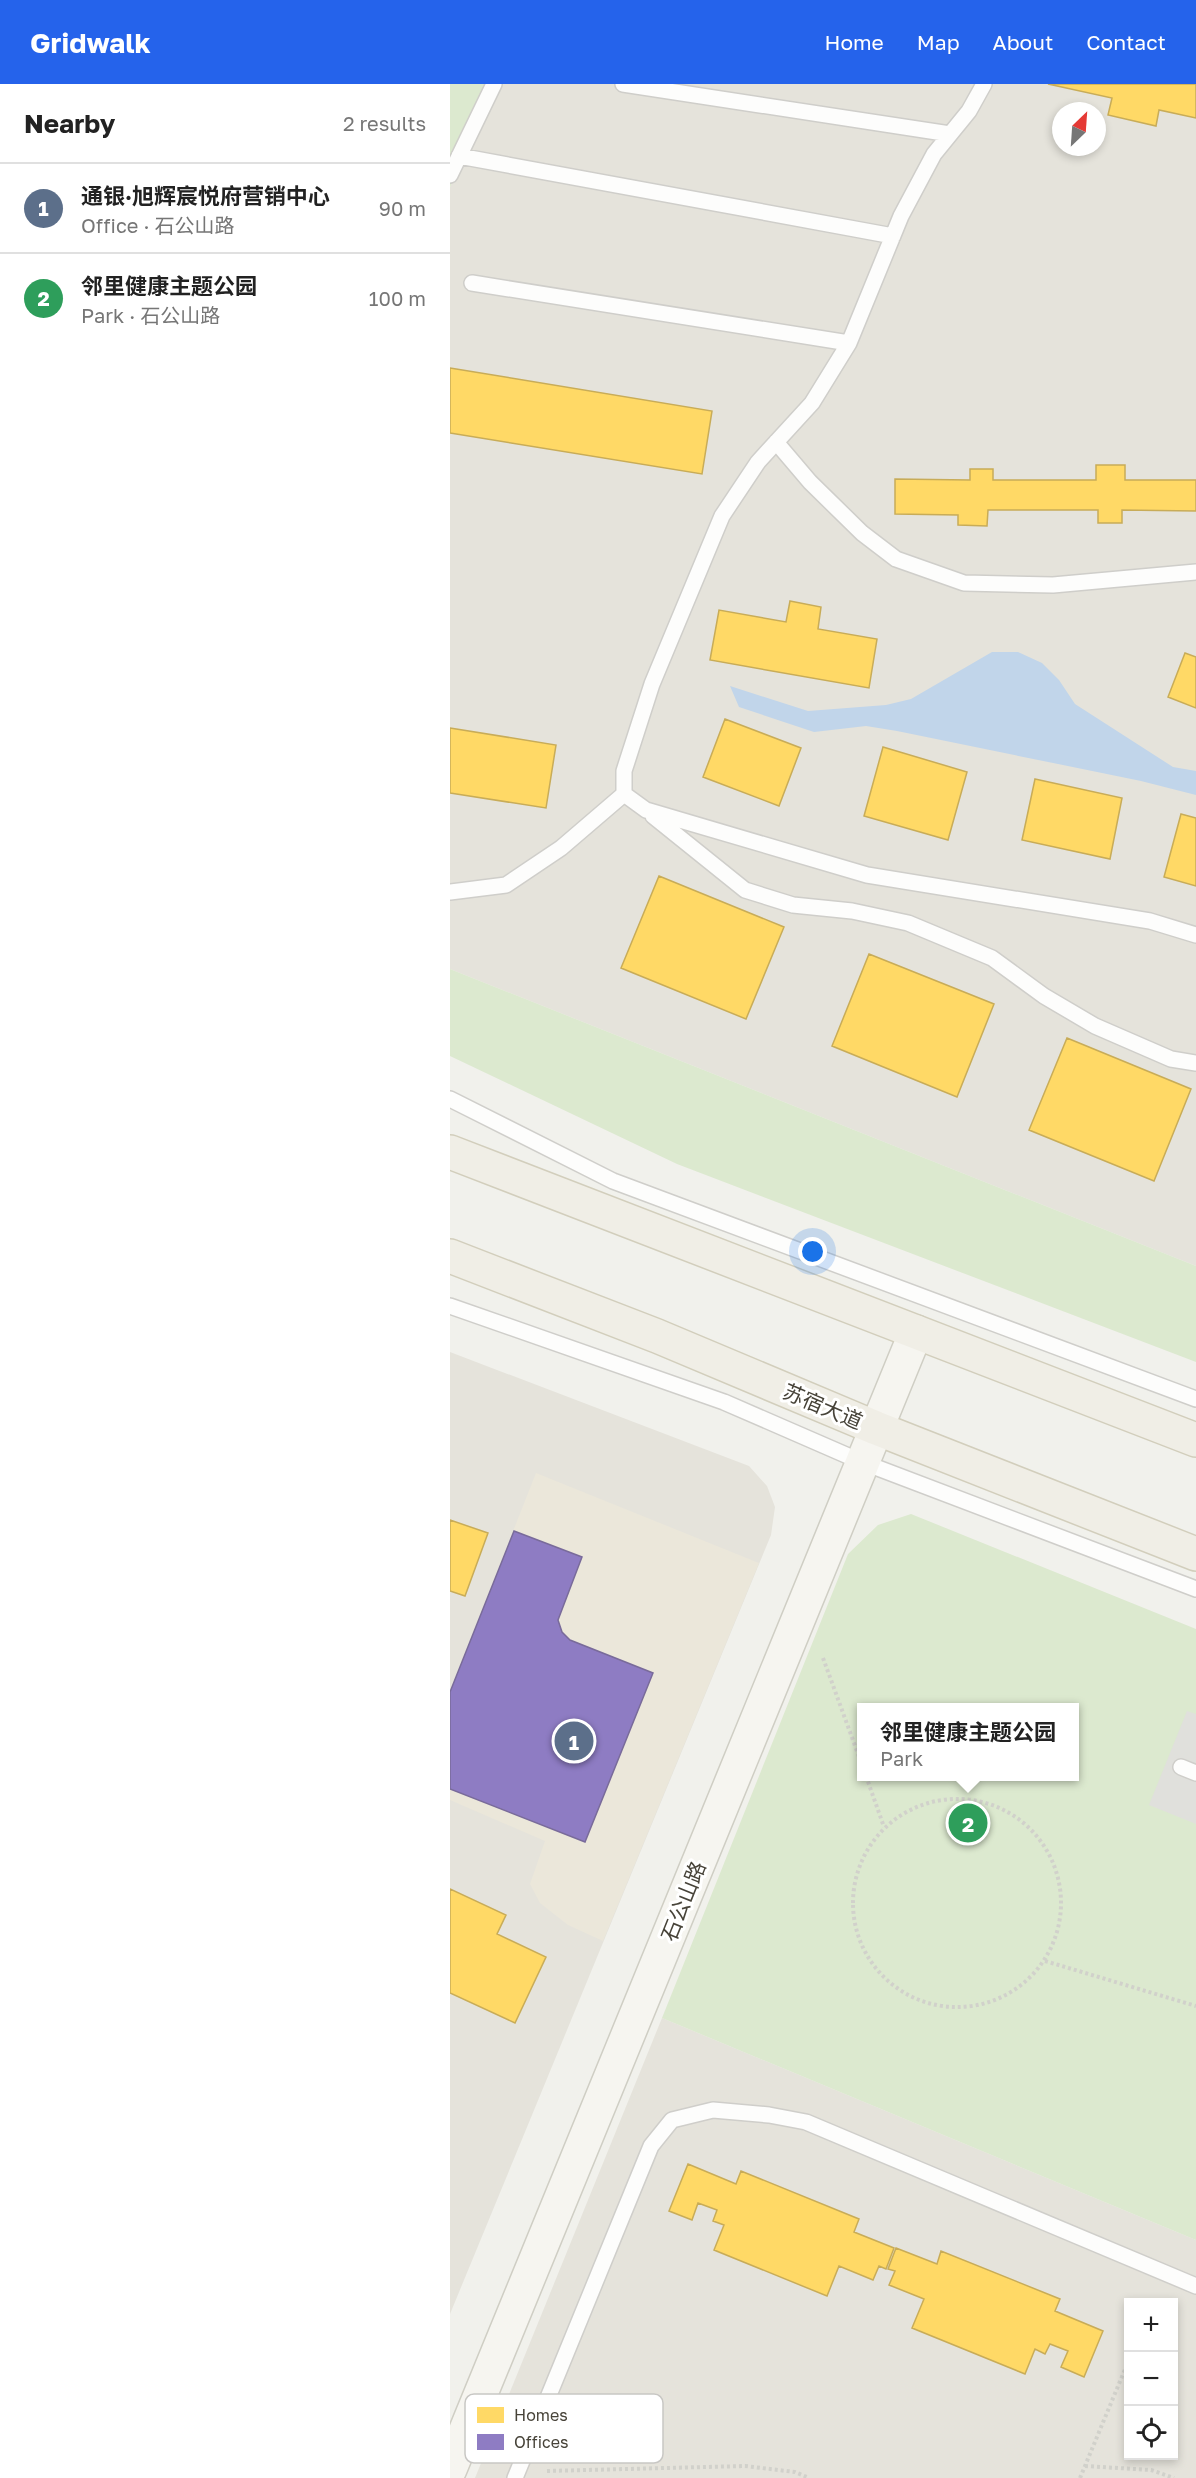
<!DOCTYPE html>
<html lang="en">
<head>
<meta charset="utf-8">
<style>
	:root { --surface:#fff; --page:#f2f2f2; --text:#222; --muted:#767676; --line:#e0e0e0; --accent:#2563eb }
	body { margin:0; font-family:"Golos Text","Noto Sans SC",sans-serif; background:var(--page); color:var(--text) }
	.controls { position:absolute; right:18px; bottom:18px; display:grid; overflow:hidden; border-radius:0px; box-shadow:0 3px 9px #0003 }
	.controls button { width:54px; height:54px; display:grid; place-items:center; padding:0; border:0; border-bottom:2px solid var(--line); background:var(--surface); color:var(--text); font:30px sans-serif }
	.compass { position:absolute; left:602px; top:18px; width:54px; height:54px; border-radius:50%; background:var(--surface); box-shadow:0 3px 9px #0003; rotate:25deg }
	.you { position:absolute; left:363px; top:1168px; width:21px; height:21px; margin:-15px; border:4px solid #fff; border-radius:50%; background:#1a73e8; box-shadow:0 0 0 9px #1a73e833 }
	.badge { display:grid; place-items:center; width:39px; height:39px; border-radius:50%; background:var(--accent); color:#fff; font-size:20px; font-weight:700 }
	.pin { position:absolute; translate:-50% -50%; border:3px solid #fff; box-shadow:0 2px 6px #0006 }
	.popup { position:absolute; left:407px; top:1619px; width:222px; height:78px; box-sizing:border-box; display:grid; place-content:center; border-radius:0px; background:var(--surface); filter:drop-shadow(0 2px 4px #0005); font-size:20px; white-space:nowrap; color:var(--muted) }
	.popup b { font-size:22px; color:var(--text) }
	.popup::after { content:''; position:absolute; left:50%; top:100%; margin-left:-12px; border:12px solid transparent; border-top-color:var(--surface) }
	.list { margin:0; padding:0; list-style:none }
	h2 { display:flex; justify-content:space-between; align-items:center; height:78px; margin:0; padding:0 24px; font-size:26px }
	h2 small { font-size:20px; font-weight:400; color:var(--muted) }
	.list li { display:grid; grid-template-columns:39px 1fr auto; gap:18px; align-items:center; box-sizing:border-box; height:90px; padding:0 24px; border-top:2px solid var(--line) }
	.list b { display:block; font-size:22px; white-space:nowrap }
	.list p { margin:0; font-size:20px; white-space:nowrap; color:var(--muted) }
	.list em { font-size:20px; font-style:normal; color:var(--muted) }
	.icon { flex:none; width:33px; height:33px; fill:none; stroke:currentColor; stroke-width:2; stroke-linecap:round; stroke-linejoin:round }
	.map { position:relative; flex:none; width:746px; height:2394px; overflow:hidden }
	header { display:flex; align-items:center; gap:36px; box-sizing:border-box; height:84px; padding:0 30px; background:var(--accent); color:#fff }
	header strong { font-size:28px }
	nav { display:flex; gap:33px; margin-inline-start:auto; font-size:21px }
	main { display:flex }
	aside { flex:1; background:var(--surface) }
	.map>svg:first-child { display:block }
</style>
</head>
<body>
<header>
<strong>Gridwalk</strong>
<nav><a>Home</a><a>Map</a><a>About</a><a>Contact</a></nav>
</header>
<main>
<aside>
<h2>Nearby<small>2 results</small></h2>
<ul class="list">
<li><span class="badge" style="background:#5c6f8a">1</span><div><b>通银·旭辉宸悦府营销中心</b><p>Office · 石公山路</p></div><em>90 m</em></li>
<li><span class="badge" style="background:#2e9e5b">2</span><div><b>邻里健康主题公园</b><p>Park · 石公山路</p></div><em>100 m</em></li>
</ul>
</aside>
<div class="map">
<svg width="746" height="2394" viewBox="0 0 746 2394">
	<rect width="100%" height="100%" fill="#f1f1ec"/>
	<path fill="#e5e3db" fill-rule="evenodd" d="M49 0H746V1182L0 885V103ZM611 27H647V63H611Z
		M0 1268 299 1382 317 1402 325 1423 321 1451 0 2230Z
		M212 1934 746 2156V2394H25ZM678 2218H724V2372H678Z"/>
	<path fill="#ebe7da" d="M86 1389 309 1479 153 1857 118 1841 90 1819 80 1800 95 1757 0 1716V1607Z"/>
	<path fill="#dce9cf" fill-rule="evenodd" d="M0 0H49L0 103Z
		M0 885 746 1182V1278L227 1080 0 972Z
		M461 1430 746 1545V2156L212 1934 398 1470 428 1441ZM412 1624H624V1692H412Z"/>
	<path fill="#e0e0dc" d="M737 1627 746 1630V1740L699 1721Z"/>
	<path fill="#c1d5ea" d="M542 568H568L592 579 609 596 625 620 723 683 746 687V711L691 697 447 647 416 642 364 648 289 623 280 602 358 627 436 621 461 615Z"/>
	<path fill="#ffd966" stroke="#c8ac58" stroke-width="1.5" d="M598 0H746V34L709 26 706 42 658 31 662 14Z
		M0 284 262 327 252 390 0 349Z
		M646 381H675V396H746V427L672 426V439H648V426H538L537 442 508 441V431L445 430V395L520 396V385H543V396H646Z
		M340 517 371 523 368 545 427 555 419 604 260 576 269 526 336 538Z
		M735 569 746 573V624L718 613Z
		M275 635 351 664 329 722 253 693Z
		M0 644 106 661 96 724 0 709Z
		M433 663 517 688 498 756 414 732Z
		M585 695 672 714 660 775 572 756Z
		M731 730 746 734V802L714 793Z
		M209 792 334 843 296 935 171 884Z
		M419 870 544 920 507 1013 382 962Z
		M617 954 741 1005 704 1097 579 1046Z
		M0 1436 38 1449 15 1512 0 1507Z
		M0 1805 56 1831 47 1850 96 1873 65 1939 0 1909Z
		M238 2080 286 2100 291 2087 409 2135 404 2148 444 2164 436 2185 429 2182 423 2196 389 2182 377 2212 264 2166 274 2141 263 2137 267 2126 248 2119 242 2136 219 2127Z
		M446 2164 487 2180 491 2167 610 2215 605 2227 653 2247 634 2293 611 2283 618 2267 600 2260 595 2270 585 2265 575 2290 462 2244 474 2215 439 2201 445 2187 438 2185Z"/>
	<path fill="#8e7cc3" stroke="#796b9a" stroke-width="1.5" d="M64 1447 132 1473 108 1536 112 1548 120 1556 203 1589 135 1758 0 1705V1608Z"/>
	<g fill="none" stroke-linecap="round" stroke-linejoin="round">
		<g stroke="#cfceca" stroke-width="18">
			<path id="lane" d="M173 0 500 50
				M534 0 519 27 484 70 451 132 399 259 362 319 308 378 272 432 202 600 174 687V710L196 726 417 791 700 837 746 851
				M9 72 443 152
				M0 91 44 0
				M22 199 399 259
				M326 358 360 398 412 449 446 475 514 499 603 501 746 488
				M203 732 295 806 343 821 402 827 458 839 542 874 594 912 645 942 721 975 746 979
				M0 808 56 801 111 764 174 710
				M0 1015 163 1097 746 1315
				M0 1222 274 1318 412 1378 746 1505
				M731 1683 746 1689
				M65 2394 201 2062 222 2036 263 2026 319 2031 356 2038 746 2202"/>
		</g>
		<g stroke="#cfcec4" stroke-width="36">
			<path id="secondary" d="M0 2385 466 1248"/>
		</g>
		<g stroke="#d2cebc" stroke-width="36">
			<path id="primary" d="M0 1068 746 1356
				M0 1172 207 1252 426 1344 746 1470"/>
		</g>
		<path stroke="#d1d1cb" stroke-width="4" stroke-dasharray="3 3" stroke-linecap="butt" d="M373 1574 412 1681
			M416 1692 434 1743
			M403 1819a104 104 0 1 1 208 0a104 104 0 1 1-208 0Z
			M595 1877 746 1922
			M635 2382 701 2386 724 2394
			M97 2387 295 2382 345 2388 359 2394
			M630 2394 678 2278"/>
		<use href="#lane" stroke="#fdfdfc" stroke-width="15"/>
		<use href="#secondary" stroke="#f6f5f0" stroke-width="33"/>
		<use href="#primary" stroke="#f0eee6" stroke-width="33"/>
	</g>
	<g text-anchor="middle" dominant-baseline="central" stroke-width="6" stroke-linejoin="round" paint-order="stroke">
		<g font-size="21" fill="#474339" stroke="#fff">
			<text transform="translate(373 1322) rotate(23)">苏宿大道</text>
			<text transform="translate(233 1817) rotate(-68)">石公山路</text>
		</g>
	</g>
	<rect x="15" y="2310" width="198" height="69" rx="9" fill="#fff" stroke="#c8c7c4" stroke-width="1.5"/>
	<rect x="27" y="2323" width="27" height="16" fill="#ffd966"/>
	<rect x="27" y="2350" width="27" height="16" fill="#8e7cc3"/>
	<g font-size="16" fill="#474339">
		<text x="64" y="2337">Homes</text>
		<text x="64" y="2364">Offices</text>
	</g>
</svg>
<div class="controls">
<button>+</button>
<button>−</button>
<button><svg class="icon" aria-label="locate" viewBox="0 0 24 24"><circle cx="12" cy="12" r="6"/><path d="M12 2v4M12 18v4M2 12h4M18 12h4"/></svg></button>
</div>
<svg class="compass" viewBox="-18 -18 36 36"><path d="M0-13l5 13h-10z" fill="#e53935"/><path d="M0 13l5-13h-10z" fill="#767676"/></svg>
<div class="you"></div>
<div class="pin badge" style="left:124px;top:1657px;background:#5c6f8a">1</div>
<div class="pin badge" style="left:518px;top:1739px;background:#2e9e5b">2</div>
<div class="popup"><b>邻里健康主题公园</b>Park</div>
</div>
</main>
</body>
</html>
